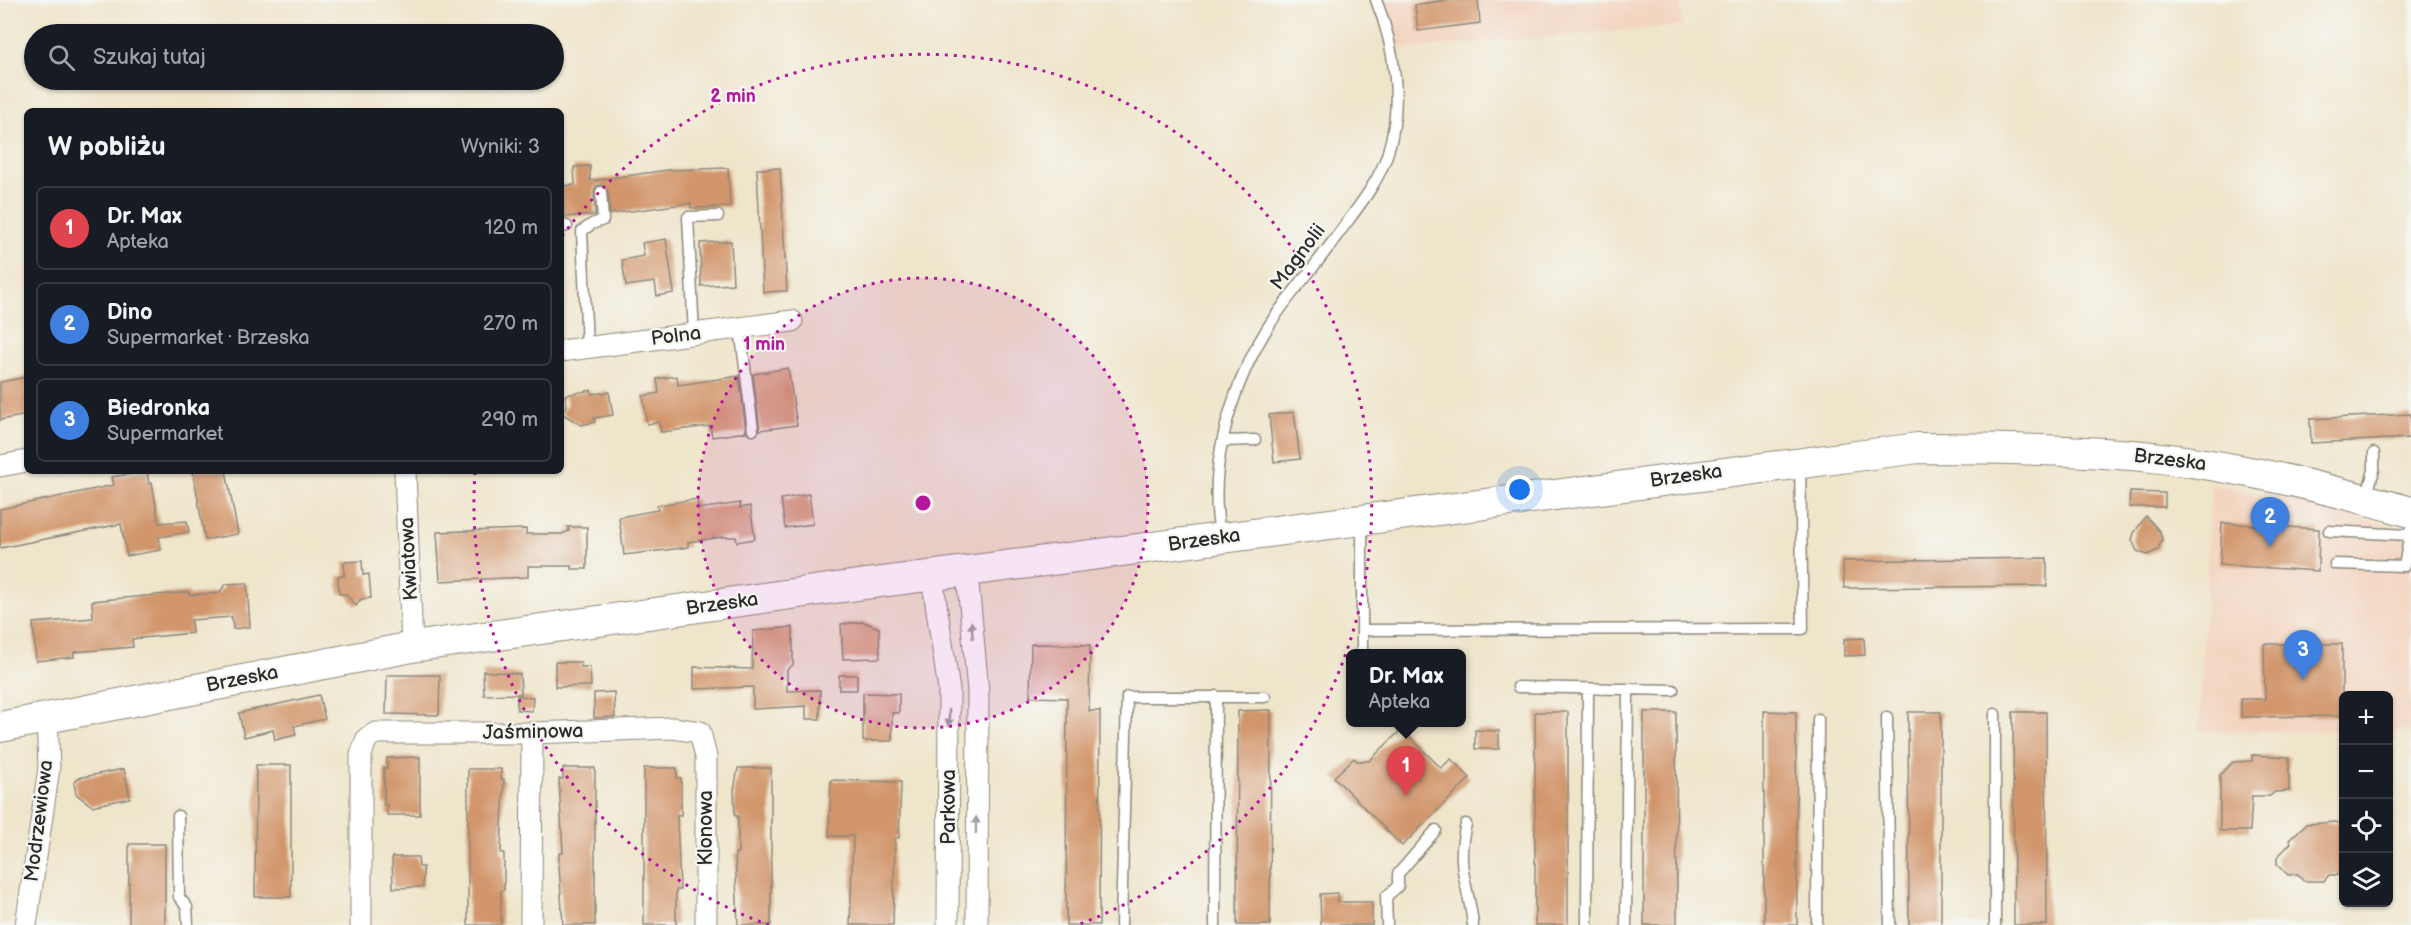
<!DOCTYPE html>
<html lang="pl">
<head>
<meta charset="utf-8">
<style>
	:root { --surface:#171b24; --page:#20242c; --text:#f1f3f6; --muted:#9ea1a6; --line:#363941; --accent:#d690ce }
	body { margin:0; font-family:"Balsamiq Sans",sans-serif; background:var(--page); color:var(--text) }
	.controls { position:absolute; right:18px; bottom:18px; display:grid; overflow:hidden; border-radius:9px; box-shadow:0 2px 4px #0004 }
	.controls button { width:54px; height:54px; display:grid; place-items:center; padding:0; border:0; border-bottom:2px solid var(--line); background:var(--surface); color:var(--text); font:30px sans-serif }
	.you { position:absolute; left:1520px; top:490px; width:21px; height:21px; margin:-15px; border:4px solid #fff; border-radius:50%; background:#1a73e8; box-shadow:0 0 0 9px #1a73e833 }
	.badge { display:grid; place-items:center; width:39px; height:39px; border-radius:50%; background:var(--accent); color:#fff; font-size:20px; font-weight:700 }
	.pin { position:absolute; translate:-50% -50px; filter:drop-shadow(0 2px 3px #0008) }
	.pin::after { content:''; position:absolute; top:32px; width:21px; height:18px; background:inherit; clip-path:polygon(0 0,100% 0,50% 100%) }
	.popup { position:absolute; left:1346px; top:649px; width:120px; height:78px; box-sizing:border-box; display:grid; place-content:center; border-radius:9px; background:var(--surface); filter:drop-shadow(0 2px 4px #0005); font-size:20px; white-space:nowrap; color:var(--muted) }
	.popup b { font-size:22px; color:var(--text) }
	.popup::after { content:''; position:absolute; left:50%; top:100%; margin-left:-12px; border:12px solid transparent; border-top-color:var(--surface) }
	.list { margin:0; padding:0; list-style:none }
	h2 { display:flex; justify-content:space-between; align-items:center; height:78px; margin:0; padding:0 24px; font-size:26px }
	h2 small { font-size:20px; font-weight:400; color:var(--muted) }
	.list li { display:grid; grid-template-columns:39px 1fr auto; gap:18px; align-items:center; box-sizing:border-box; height:84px; margin:0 12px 12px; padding:0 12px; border:2px solid var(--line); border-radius:9px }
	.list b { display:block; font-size:22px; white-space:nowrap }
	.list p { margin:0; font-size:20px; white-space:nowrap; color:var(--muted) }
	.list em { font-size:20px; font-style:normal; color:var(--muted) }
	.icon { flex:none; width:33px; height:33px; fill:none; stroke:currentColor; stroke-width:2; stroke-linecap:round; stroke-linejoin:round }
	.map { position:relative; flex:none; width:2411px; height:925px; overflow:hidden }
	.search { position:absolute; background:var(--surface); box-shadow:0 2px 4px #0004; left:24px; top:24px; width:540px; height:66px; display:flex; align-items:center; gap:15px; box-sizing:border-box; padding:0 21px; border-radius:33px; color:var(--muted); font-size:22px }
	.panel { position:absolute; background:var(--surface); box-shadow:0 2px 4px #0004; left:24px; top:108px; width:540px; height:366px; border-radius:9px }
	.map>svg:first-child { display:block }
</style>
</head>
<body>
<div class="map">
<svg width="2411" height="925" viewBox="0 0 2411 925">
	<rect width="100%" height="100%" fill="#f6f6f2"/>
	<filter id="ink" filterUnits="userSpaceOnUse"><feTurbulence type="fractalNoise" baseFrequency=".0167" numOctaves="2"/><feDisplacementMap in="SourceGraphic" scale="12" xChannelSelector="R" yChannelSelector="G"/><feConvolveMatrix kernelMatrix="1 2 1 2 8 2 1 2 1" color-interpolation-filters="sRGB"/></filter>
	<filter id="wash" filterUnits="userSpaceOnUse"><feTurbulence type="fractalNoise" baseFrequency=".008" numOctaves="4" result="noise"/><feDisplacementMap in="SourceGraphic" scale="24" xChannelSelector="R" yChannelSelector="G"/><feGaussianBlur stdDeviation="1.35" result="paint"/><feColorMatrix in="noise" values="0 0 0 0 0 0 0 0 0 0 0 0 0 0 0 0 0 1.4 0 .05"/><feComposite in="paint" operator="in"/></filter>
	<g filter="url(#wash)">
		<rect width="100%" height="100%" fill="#efe5cb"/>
		<path fill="#f3d4bf" d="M1381 0H1680L1683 26 1395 49Z
			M2211 485 2317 506 2411 531V731H2389L2388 696H2344L2343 731H2199Z"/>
		<g id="blocks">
			<path fill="#d2966c" d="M1446 0H1478L1480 23 1418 31 1415 5Z
				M590 166V181L668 170 728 168 730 207 691 208V203L610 214 608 191 601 185 596 186 594 192 595 215 561 217V186L575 185 574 167Z
				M780 168 787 291 763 292 757 169Z
				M666 239 674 293 657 296 655 282 626 286 622 260 644 256 642 243Z
				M731 241 733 284 701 286 700 243Z
				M788 368 797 425 760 430 753 374Z
				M677 376 678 385 739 376 746 432 712 437 710 426 661 432 659 422 647 424 643 396 659 393 657 379Z
				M27 377V415L0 420V382Z
				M591 390 592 394 609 392 613 415 594 418 595 422 581 425 561 413 567 406 565 395Z
				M1294 412 1300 459 1274 462 1269 415Z
				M2411 414V438L2311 443 2310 419Z
				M147 471 149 484 152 483 159 523 187 521 189 532 159 537 161 550 127 556 121 524 0 548V509L114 485 112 477Z
				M193 471H226L238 534 205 540Z
				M2130 492 2165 493V507H2129Z
				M809 494 813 524 785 528 781 499Z
				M697 499 698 509 740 503V508L750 506 755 539 737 542 736 537H722L688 542V547L675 549 624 555 619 517 658 510 657 505Z
				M2146 516 2160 532 2162 539 2158 550 2147 555 2137 551 2132 540 2134 533Z
				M2222 523 2319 529 2318 571 2220 565Z
				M568 527H587V569H572V566H528V577L440 581 437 532 526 529V534H562L569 531Z
				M2047 558V586L1844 588 1843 561Z
				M362 561 363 575 369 574 371 598 361 599 356 606 346 594H339L338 576H344V562Z
				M247 583 250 627 233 629 232 617 191 620 192 633 132 639 133 647 74 652V657L36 661 33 623 93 618 92 601 189 592V595L219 593 226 584Z
				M864 622 879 628 880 658 843 659 841 624Z
				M793 627V665L787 670V691L820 690V719H806V706L753 709V687L694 689V667L752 669 753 631Z
				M1864 638 1865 655 1844 656V639Z
				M1031 644 1090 645 1089 711H1100L1099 925H1066L1067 698 1030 697Z
				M2264 644H2342V716L2241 717V699H2265Z
				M555 662H581V667H590L591 686 555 687Z
				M483 671 520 674 521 694 484 695Z
				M387 675H440L439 715 386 714Z
				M839 675H857V690H839Z
				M614 692 615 717 594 718V693Z
				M863 693 899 694V713H892V741H863Z
				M319 695 325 719 294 726 296 735 275 740 273 730 244 737 239 713Z
				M517 696 533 697 532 711 517 710Z
				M1271 710 1270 925H1237L1238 711Z
				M1764 711 1796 712 1797 925H1764Z
				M1535 712H1568V925H1535Z
				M1644 712H1676L1677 925H1644Z
				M1908 712H1941V925H1909Z
				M2013 712H2046L2047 925H2014Z
				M1402 729 1441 768 1451 759 1470 778 1402 846 1334 777 1354 758 1357 761H1369Z
				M1475 730 1499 731V749H1475Z
				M2252 755 2289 757V791L2275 792 2270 796H2252L2250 831H2220V775L2233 762 2252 761Z
				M420 757V815H387V805H384V768H387V758Z
				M256 765H291V897H255Z
				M563 768H595V925H563L559 865V853H563L559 779H563Z
				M644 768H677V778H681V815H677L680 890H676V925H644Z
				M738 768H771V925H738L735 853H738V816H735L734 790Z
				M124 769 130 798 92 806 76 794 74 783 78 778Z
				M468 769H501V779H504L501 853H504V890L501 891V925H468Z
				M831 780 901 782 899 838H895L893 925H850L853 836H829Z
				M2335 822 2343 824V875H2329L2324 881H2304L2298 874 2288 875 2277 864V857L2291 843 2289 840 2306 824Z
				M129 844H165V925H129Z
				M392 857H418L419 867H423V887L393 888Z
				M1338 893V902H1372V925H1321L1320 894Z"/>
		</g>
	</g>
	<g filter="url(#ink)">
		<use href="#blocks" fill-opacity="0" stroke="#8d887b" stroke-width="1.5"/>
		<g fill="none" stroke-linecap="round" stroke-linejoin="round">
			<g stroke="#8d887b" stroke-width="13">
				<path id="lane" d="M561 227 567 226
					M740 328 753 430
					M694 334 688 217 718 216
					M587 347 582 231 592 224 603 220 601 192
					M1223 441 1255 440
					M2366 498 2374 470V453
					M1362 522V654
					M2329 531 2410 535
					M1221 537C1206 470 1231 389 1265 332 1285 298 1314 269 1336 237 1355 211 1379 183 1388 152 1403 103 1395 47 1376 0
					M2335 564 2404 566 2411 528
					M1363 630 1803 629 1800 464
					M1518 687 1673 690
					M1995 714V925
					M1887 717 1890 925
					M178 816 179 897 187 907 188 925
					M1466 824C1455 870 1469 884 1473 925
					M1121 925 1127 697H1265
					M1215 925 1216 696
					M1387 925 1386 897 1398 886V874L1436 830
					M1587 925 1588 689
					M1626 925 1628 690
					M1817 925 1818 719"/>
			</g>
			<g stroke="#8d887b" stroke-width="23">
				<path id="street" d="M561 351 792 321
					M0 466 27 461
					M405 471 412 647
					M967 572 978 691 977 925
					M932 577 949 690 948 925
					M26 925 49 768 47 717
					M361 925V755L367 738 376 733H532L673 728 700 732 706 757V925
					M531 925 532 733"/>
			</g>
			<g stroke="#8d887b" stroke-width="32">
				<path id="secondary" d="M0 727 412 647 820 590 1918 448C1989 448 2060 449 2131 455 2226 463 2319 486 2411 512"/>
			</g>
			<use href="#lane" stroke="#fff" stroke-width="10"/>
			<use href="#street" stroke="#fff" stroke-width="21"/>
			<use href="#secondary" stroke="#fff" stroke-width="30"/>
		</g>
		<defs><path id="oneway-solid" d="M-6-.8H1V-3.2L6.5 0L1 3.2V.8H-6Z" transform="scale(1.5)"/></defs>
		<g fill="#a0a0a0">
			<use href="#oneway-solid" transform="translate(972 630) rotate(-95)"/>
			<use href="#oneway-solid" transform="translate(949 718) rotate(90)"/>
			<use href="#oneway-solid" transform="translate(976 825) rotate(-89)"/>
		</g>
	</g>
	<circle cx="923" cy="503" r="225" fill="#b5179e" fill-opacity=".12"/>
	<g fill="none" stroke="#b5179e" stroke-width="3" stroke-dasharray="3 6">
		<circle cx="923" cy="503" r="225"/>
		<path d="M769 925A449 449 0 0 1 475 472M562 236A449 449 0 1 1 1077 925"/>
	</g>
	<g text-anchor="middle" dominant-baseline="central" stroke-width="4.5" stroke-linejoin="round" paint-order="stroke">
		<g font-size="20" fill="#2b2b2b" stroke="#f6f6f2">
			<text transform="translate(1298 257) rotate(-53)">Magnolii</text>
			<text transform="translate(676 336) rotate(-7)">Polna</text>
			<text transform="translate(2170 460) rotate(7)">Brzeska</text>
			<text transform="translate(1686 476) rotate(-8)">Brzeska</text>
			<text transform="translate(1204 540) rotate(-8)">Brzeska</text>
			<text transform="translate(409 559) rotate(-93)">Kwiatowa</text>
			<text transform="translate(722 604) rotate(-8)">Brzeska</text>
			<text transform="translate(242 679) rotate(-11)">Brzeska</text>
			<text transform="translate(533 732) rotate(-1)">Jaśminowa</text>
			<text transform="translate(949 807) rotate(-90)">Parkowa</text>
			<text transform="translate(39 821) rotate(-83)">Modrzewiowa</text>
			<text transform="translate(706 828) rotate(-90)">Klonowa</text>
		</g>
	</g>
	<circle cx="923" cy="503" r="9" fill="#b5179e" stroke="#f6f6f2" stroke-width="3"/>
	<g font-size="18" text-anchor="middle" font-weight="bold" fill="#b5179e" stroke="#f6f6f2" stroke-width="4.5" stroke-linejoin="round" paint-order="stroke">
		<text x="733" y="102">2 min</text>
		<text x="764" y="350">1 min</text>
	</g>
</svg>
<div class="controls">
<button>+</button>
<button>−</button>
<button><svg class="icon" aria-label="locate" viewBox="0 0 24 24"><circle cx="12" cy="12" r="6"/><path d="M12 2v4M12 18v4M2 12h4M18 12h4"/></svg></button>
<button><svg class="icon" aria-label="layers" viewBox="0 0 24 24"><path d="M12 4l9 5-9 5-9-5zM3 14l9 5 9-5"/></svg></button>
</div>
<div class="you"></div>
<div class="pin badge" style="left:1406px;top:796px;background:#e0444e">1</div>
<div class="popup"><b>Dr. Max</b>Apteka</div>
<div class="pin badge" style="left:2270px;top:547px;background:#3f7fe0">2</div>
<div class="pin badge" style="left:2303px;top:680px;background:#3f7fe0">3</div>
<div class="search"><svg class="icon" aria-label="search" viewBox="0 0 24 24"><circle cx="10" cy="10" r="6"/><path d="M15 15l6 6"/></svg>Szukaj tutaj</div>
<section class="panel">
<h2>W pobliżu<small>Wyniki: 3</small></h2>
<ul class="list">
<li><span class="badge" style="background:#e0444e">1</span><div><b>Dr. Max</b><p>Apteka</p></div><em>120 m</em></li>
<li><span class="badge" style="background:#3f7fe0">2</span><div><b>Dino</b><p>Supermarket · Brzeska</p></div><em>270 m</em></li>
<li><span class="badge" style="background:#3f7fe0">3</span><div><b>Biedronka</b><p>Supermarket</p></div><em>290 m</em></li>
</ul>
</section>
</div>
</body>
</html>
